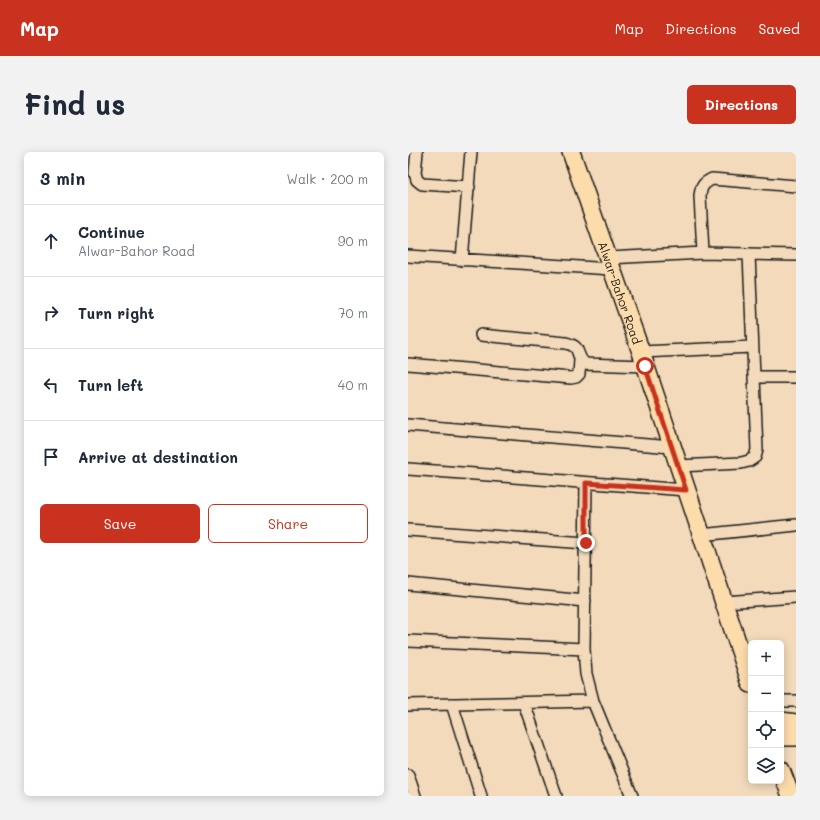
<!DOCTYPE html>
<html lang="en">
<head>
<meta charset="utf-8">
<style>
	:root { --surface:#fff; --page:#f2f2f3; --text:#1f2937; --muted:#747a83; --line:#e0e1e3; --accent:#c8321e }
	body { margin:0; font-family:Mali,sans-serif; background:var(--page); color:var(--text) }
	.controls { position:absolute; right:12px; bottom:12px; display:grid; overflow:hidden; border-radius:6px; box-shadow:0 2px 10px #0003 }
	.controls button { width:36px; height:36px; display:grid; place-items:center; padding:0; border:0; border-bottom:1px solid var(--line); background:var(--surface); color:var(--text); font:20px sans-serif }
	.stop { position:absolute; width:12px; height:12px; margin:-9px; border:3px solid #c8321e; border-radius:50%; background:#fff }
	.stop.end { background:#c8321e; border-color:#fff; box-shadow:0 1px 4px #0008 }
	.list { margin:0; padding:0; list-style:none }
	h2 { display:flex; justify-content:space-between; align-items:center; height:52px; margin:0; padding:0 16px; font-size:17px }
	h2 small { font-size:13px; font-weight:400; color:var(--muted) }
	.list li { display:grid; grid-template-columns:26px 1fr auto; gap:12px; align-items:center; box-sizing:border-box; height:72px; padding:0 16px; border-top:1px solid var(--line) }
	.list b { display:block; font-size:15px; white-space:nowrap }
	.list p { margin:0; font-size:13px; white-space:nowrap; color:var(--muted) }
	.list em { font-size:13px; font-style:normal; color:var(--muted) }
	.actions { display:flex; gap:8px; padding:12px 16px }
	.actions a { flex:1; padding:9px 0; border:1px solid var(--accent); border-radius:6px; text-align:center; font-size:14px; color:var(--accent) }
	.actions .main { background:var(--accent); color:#fff }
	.icon { flex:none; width:22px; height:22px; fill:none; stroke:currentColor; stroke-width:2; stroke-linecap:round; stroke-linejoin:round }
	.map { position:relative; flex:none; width:388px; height:644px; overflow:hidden; border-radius:6px }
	header { display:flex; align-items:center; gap:24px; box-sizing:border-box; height:56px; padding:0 20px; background:var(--accent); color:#fff }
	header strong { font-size:19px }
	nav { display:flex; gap:22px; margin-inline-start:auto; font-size:14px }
	.intro { display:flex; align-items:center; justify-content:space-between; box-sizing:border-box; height:96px; padding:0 24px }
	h1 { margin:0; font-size:28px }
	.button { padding:10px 18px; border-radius:6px; background:var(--accent); color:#fff; font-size:14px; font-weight:700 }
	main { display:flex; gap:24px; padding:0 24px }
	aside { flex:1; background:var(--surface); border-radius:6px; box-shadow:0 2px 10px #0003 }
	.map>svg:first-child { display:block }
</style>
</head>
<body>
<header>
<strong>Map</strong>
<nav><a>Map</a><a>Directions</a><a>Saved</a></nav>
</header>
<div class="intro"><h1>Find us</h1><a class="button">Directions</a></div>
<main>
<aside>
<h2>3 min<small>Walk · 200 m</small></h2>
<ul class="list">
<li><svg class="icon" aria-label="ahead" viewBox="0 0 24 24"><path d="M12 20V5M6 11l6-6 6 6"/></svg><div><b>Continue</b><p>Alwar-Bahor Road</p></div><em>90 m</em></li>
<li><svg class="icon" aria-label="right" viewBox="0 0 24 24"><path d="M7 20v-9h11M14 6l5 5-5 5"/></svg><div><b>Turn right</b></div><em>70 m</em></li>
<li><svg class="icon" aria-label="left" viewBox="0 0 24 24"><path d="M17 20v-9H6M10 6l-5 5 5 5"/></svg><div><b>Turn left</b></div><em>40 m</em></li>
<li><svg class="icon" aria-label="arrive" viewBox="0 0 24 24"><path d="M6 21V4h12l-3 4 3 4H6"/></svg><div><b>Arrive at destination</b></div></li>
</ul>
<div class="actions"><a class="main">Save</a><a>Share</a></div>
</aside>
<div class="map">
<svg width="388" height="644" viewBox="0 0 388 644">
	<rect width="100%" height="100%" fill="#f2daba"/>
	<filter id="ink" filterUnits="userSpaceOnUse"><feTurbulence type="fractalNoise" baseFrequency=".025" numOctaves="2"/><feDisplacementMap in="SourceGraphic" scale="8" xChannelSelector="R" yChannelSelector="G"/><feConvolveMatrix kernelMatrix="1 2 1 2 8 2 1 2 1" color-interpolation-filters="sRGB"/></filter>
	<g filter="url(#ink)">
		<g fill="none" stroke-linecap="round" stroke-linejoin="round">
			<g stroke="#1c1c1c" stroke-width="14">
				<path id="street" d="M9 0 7 21 9 28 14 32 61 35
					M295 101 292 44C293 34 296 31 304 27L388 34
					M0 104 203 117
					M200 106 295 101 388 103
					M54 108 63 0
					M73 183 158 191C175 195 166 203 177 212L237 214
					M233 200 344 195
					M0 212 163 226 168 225 171 222 172 208
					M346 225H388
					M0 273 264 295
					M270 314 333 311 341 309 347 305 349 298 341 102
					M0 317 278 338
					M178 331 176 497 178 522 185 549 224 644
					M0 378 178 391
					M293 383 388 373
					M0 432 177 449
					M316 450 388 445
					M0 489 176 497
					M373 549H388
					M116 551 148 644
					M44 552 73 644
					M0 553 185 549
					M0 623 7 644"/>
			</g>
			<g stroke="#1c1c1c" stroke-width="20">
				<g id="primary">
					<path id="s1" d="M163 0 233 200 343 532"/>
					<path d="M373 569 388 571"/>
					<path d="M373 585H388"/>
					<path d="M373 618 383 644"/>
				</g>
			</g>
			<use href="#street" stroke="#f2daba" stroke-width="11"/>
			<use href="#primary" stroke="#fddcac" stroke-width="17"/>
		</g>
	</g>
	<g fill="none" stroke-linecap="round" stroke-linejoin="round" filter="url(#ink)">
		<path stroke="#c8321e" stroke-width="5" d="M178 391V331L278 338 237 214"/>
	</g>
	<g text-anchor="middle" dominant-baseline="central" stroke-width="3" stroke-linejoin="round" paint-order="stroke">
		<g font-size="12" fill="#1c1c1c" stroke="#f2daba">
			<text stroke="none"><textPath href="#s1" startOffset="149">Alwar-Bahor Road</textPath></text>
		</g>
	</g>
</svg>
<div class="controls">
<button>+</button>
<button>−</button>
<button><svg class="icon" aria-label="locate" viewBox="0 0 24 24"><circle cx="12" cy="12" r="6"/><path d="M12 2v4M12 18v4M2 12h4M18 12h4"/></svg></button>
<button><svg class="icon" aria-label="layers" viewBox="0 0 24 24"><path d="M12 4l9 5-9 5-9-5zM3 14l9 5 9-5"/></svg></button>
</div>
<div class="stop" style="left:237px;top:214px"></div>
<div class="stop end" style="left:178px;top:391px"></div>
</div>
</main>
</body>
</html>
